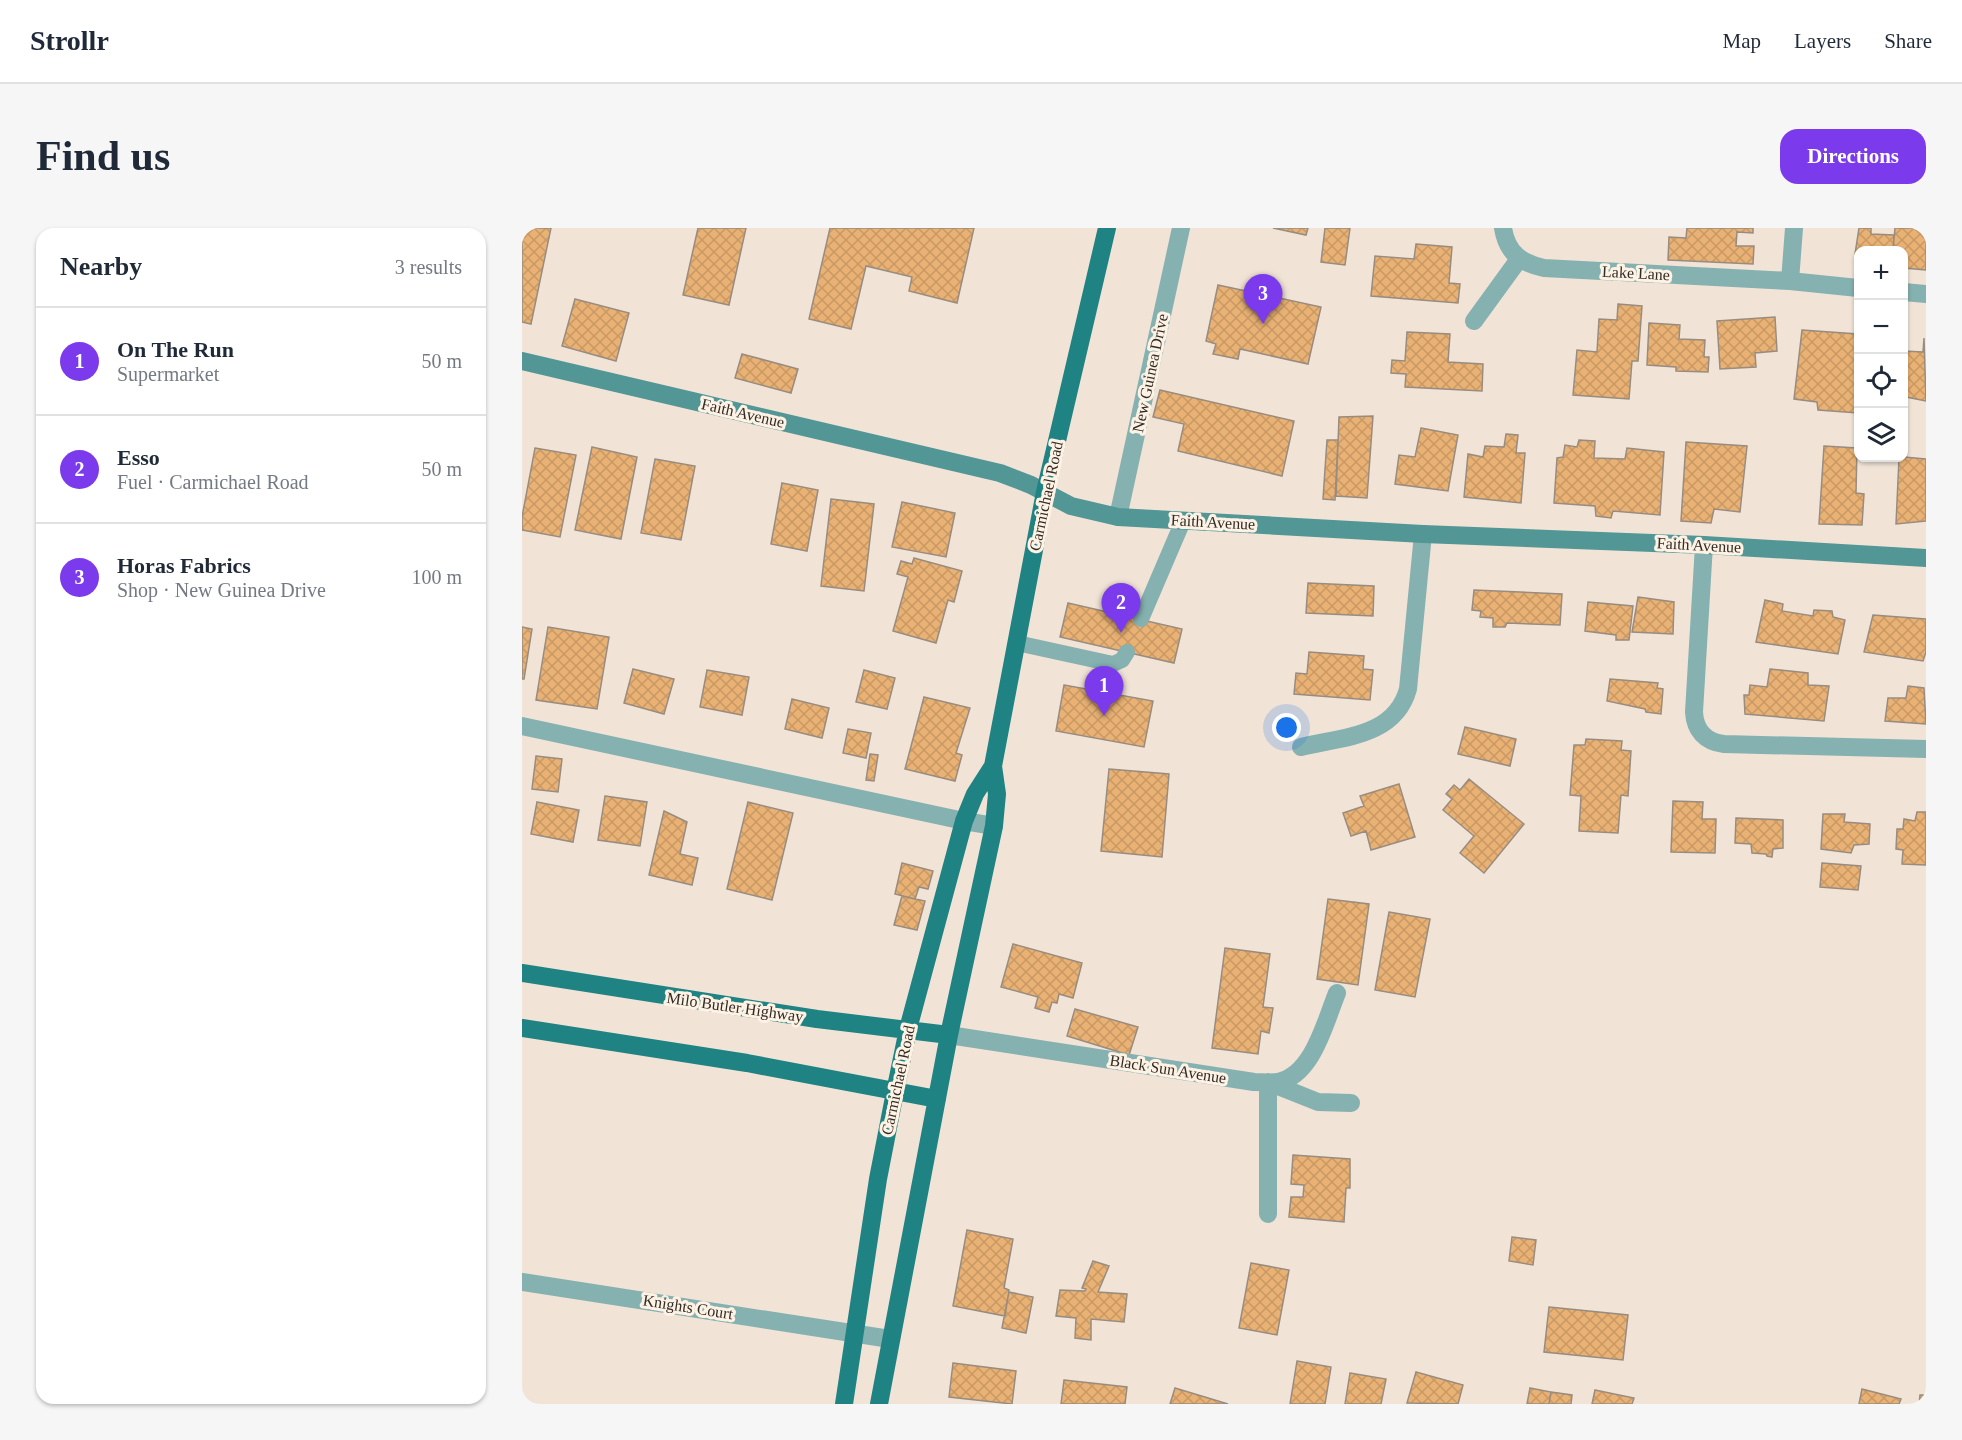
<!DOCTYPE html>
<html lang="en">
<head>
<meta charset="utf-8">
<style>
	:root { --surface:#fff; --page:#f6f6f7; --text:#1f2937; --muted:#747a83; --line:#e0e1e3; --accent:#7c3aed }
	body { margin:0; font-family:Georgia,serif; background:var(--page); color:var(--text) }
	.controls { position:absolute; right:18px; top:18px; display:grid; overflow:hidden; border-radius:12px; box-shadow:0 2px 4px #0004 }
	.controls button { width:54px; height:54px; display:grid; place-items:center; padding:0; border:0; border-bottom:2px solid var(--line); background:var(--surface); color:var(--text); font:30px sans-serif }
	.you { position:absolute; left:765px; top:500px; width:21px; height:21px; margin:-15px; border:4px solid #fff; border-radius:50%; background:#1a73e8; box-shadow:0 0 0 9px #1a73e833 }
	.badge { display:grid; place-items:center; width:39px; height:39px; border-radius:50%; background:var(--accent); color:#fff; font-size:20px; font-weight:700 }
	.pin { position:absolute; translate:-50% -50px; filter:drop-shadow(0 2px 3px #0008) }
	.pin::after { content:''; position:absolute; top:32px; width:21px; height:18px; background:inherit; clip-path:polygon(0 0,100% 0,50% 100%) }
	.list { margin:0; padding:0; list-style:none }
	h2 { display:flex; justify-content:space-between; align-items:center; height:78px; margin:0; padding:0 24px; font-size:26px }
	h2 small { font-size:20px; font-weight:400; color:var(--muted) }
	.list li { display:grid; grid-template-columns:39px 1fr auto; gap:18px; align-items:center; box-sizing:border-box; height:108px; padding:0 24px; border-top:2px solid var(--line) }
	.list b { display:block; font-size:22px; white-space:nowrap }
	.list p { margin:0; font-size:20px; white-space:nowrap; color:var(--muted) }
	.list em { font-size:20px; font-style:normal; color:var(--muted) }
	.icon { flex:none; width:33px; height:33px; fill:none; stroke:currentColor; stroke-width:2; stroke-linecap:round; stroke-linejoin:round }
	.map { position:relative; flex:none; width:1404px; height:1176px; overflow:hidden; border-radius:18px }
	header { display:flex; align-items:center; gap:36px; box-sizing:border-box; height:84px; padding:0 30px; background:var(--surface); border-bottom:2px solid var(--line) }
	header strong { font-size:28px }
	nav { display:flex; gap:33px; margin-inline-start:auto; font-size:21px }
	.intro { display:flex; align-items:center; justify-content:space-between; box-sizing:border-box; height:144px; padding:0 36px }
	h1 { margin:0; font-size:42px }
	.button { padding:15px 27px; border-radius:18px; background:var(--accent); color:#fff; font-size:21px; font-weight:700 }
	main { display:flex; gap:36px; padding:0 36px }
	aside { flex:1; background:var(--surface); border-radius:18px; box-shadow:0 2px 4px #0004 }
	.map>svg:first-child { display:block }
</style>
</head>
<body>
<header>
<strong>Strollr</strong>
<nav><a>Map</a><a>Layers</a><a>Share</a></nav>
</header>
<div class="intro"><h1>Find us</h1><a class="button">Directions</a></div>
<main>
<aside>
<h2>Nearby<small>3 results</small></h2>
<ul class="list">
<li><span class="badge">1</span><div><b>On The Run</b><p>Supermarket</p></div><em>50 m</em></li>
<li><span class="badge">2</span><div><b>Esso</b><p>Fuel · Carmichael Road</p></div><em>50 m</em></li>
<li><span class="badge">3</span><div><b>Horas Fabrics</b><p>Shop · New Guinea Drive</p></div><em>100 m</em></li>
</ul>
</aside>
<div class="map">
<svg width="1404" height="1176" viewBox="0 0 1404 1176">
	<defs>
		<pattern id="building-cross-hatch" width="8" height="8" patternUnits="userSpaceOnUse" patternTransform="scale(1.5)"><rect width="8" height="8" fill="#e9b274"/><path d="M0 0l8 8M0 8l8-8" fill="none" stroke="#c89964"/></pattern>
	</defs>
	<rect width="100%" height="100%" fill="#f1e4d7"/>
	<path fill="url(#building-cross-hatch)" stroke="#988c80" stroke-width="1.5" d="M0 0H29L9 96 0 94Z
		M176 0H224L207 77 161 67Z
		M308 0H452L435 75 387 63 390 49 344 38 329 101 287 91Z
		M751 0H786L784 7Z
		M803 0H828L823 37 799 34Z
		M1165 0H1231V5L1215 4 1214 18H1232L1231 36 1146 32 1147 9 1164 10Z
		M1337 0H1349V6L1372 7 1371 22H1336V27L1333 26Z
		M1373 0H1404V42L1382 40V22H1371Z
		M894 16 930 19 927 55 938 56 936 75 849 68 853 28 892 31Z
		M696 57 799 79 786 136 718 121 716 131 691 126 694 116 684 113Z
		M53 71 107 85 94 133 40 118Z
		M1096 76 1120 78 1116 133H1110L1107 171 1051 167 1055 122 1075 124 1077 91 1095 92Z
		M1253 89 1255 123 1233 125 1234 139 1198 141 1195 93Z
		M1127 95 1158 97 1157 111 1183 112 1182 129H1187L1186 144 1154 143V139L1125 137Z
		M1280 102 1336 106V185L1296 182 1295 174 1272 171Z
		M885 104 928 106 926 134 961 136 960 163 883 159 884 146 869 145 870 132 883 133Z
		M1402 110 1404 173 1384 169 1382 181V123L1401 124Z
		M220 126 276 141 269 165 213 150Z
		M638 162 772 193 760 248 656 223 662 196 631 189Z
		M851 188 845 270 814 268 817 189Z
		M899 200 936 207 926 263 873 256 877 227 893 229Z
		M984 206 996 207 994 225H1003L999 275 942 269 946 226 961 229 963 218 982 219Z
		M805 212H816L813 272 801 271Z
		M1057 212 1073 213 1072 230 1103 231 1105 220 1142 224 1138 287 1091 283 1089 290 1074 288 1073 278 1032 275 1035 230 1041 229 1043 217 1055 219Z
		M1164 214 1225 218 1218 284 1192 281 1189 295 1159 293Z
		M1302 218 1335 220 1334 265 1342 266 1340 297 1297 296Z
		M70 219 115 229 99 311 53 302Z
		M13 220 54 227 38 309 0 302V289Z
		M1382 229 1404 231V293L1374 296 1377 230Z
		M133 231 173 238 159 312 119 305Z
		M260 255 296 262 285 323 249 316Z
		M309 271 352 276 342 363 299 358Z
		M380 274 433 285 424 329 370 319Z
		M392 330 440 343 432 374 426 372 414 415 371 403 386 349 375 346 379 333 390 336Z
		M786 355 852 358 851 388 784 385Z
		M952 362 1040 366 1038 397 985 395 983 399H971V390L958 389 959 383 950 382Z
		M1116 369 1152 374 1151 406 1110 404Z
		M1243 372 1261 376 1260 383 1291 388 1292 382 1310 383 1311 389 1323 392 1316 426 1234 414Z
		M1066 374 1111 378 1107 412H1094V407L1063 403Z
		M546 375 660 401 652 435 538 409Z
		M1351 387 1404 391V424L1401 433 1342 424Z
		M0 399 10 401 2 451H0Z
		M26 399 87 409 75 481 14 472Z
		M787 424 842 428 841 441 851 442 848 472 772 466 774 445 785 446Z
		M111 441 152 451 142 486 102 475Z
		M1248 441 1286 445V457L1307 458 1302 493 1223 486 1222 467H1227L1228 457 1245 459Z
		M185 442 227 449 220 487 178 479Z
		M342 442 373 450 365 481 334 474Z
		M1088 451 1136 455 1135 460 1141 461 1139 486 1124 484 1123 481 1085 473Z
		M542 457 631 473 622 519 534 503Z
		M1386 458 1402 460 1404 496 1363 493 1366 470H1384Z
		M402 469 448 480 434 525 440 527 433 553 383 541Z
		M270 471 307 480 300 510 263 501Z
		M943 499 994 511 988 538 936 526Z
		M326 501 349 505 344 530 321 525Z
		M1064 511 1100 513 1099 522 1109 523 1106 568 1099 567 1096 605 1057 603 1059 568 1048 567 1052 517H1063Z
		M348 526 356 527 352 553 344 552Z
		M14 528 40 531 36 564 10 561Z
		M587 541 647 546 640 629 579 623Z
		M947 551 1002 596 962 645 938 625 952 608 921 582 930 571 924 566 932 557 938 562Z
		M877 556 893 609 849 622 844 603 829 608 821 585 842 578 838 568Z
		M83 568 125 574 118 618 76 612Z
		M1151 573 1181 574 1180 591H1194L1193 625 1149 624Z
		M15 574 57 582 51 614 9 606Z
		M226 574 271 585 250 672 205 661Z
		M142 583 165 594 158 626 176 630 170 657 127 647Z
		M1395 584H1404V637L1380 636 1381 622 1374 621 1375 601H1381L1382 591 1393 593Z
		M1301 586H1323L1322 594 1348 596 1347 616 1332 617 1329 625 1299 621Z
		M1214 590 1261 592V620L1251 621 1250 629 1245 628 1244 626 1230 625 1229 616 1213 615Z
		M380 635 411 643 406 661 397 659 393 671 373 666Z
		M1300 635 1339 638 1336 662 1298 659Z
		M380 668 403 673 395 702 372 697Z
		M806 671 847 676 836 757 795 751Z
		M867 684 908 691 893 769 853 762Z
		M491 716 560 735 551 770 537 766 535 775 530 774 527 784 513 780 516 769 479 759Z
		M703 720 748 726 741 779 751 780 747 805 739 803 736 826 690 820Z
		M553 781 616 799 607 827 545 808Z
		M771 927 828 931V960H824L822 994 767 989 769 969H781L782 957 769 956Z
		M445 1002 491 1011 482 1060 487 1062 483 1088 431 1078Z
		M990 1009 1014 1012 1011 1037 987 1033Z
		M571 1033 587 1038 576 1064 605 1066 602 1094 569 1091V1112L553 1110 554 1090 534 1088 538 1062 563 1063 564 1061 560 1060Z
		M729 1035 767 1042 755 1107 717 1100Z
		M487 1064 511 1069 504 1105 480 1100Z
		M1027 1079 1106 1087 1101 1132 1022 1124Z
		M775 1133 809 1139 803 1176H768Z
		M431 1135 494 1143 490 1176 427 1169Z
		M894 1144 941 1157 936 1176 885 1175Z
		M828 1145 864 1151 859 1176H823Z
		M542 1152 605 1159 603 1176H539Z
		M653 1160 706 1176H648Z
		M1008 1160 1029 1164 1027 1176H1005Z
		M1340 1161 1379 1171 1377 1176H1337Z
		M1073 1162 1112 1170 1110 1176H1070Z
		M1029 1164 1050 1167 1049 1176H1027Z
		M1398 1167H1404V1176H1397Z"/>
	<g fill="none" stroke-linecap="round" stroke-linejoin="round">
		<path stroke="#86b1b1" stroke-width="16" d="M619 391 661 293
			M495 415 591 436 600 432 605 424"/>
		<path stroke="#86b1b1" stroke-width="18" d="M981 0C985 25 999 35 1022 40L1268 53 1336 60
			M1268 53 1272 0
			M1382 64 1404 66
			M952 93 997 31
			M596 289 659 0
			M1182 317 1172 484C1173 502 1183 514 1202 516L1404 521
			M0 498 442 593 472 598
			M779 519C820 509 873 509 886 461L901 306
			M427 807 732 854C740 854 749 855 756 854 791 847 803 794 815 765
			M746 986V854L796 874 829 875
			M0 1054 368 1111"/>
		<path stroke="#529696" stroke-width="18" d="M0 133 478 245 509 257 549 278 596 289 901 306 1182 317 1404 330"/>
		<path stroke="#1f8283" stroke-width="18" d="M0 745 295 791 427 807
			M0 800 225 835 415 871
			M322 1176 356 951 373 864 386 801 442 593 453 566 471 538
			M357 1176 427 807 472 598 475 566 471 538 523 264 585 0"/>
	</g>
	<g text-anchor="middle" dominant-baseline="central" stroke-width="6" stroke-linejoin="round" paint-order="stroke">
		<g font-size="16" fill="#312c27" stroke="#fef2e4">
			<text transform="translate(1114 45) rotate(3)">Lake Lane</text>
			<text transform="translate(628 145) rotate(-78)">New Guinea Drive</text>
			<text transform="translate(221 185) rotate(13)">Faith Avenue</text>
			<text transform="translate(524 268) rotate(-78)">Carmichael Road</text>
			<text transform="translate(691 294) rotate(3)">Faith Avenue</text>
			<text transform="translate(1177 317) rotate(3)">Faith Avenue</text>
			<text transform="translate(213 779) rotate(8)">Milo Butler Highway</text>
			<text transform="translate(646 841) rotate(9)">Black Sun Avenue</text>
			<text transform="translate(376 852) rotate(-78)">Carmichael Road</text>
			<text transform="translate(166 1079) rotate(9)">Knights Court</text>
		</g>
	</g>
</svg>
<div class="controls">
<button>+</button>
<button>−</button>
<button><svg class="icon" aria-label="locate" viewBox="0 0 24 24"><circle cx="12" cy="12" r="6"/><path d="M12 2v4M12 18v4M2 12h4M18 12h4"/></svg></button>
<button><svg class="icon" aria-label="layers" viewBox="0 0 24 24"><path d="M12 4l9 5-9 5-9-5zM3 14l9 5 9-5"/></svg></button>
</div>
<div class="you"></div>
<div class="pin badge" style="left:582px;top:488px">1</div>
<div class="pin badge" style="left:599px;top:405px">2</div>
<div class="pin badge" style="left:741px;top:96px">3</div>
</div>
</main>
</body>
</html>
